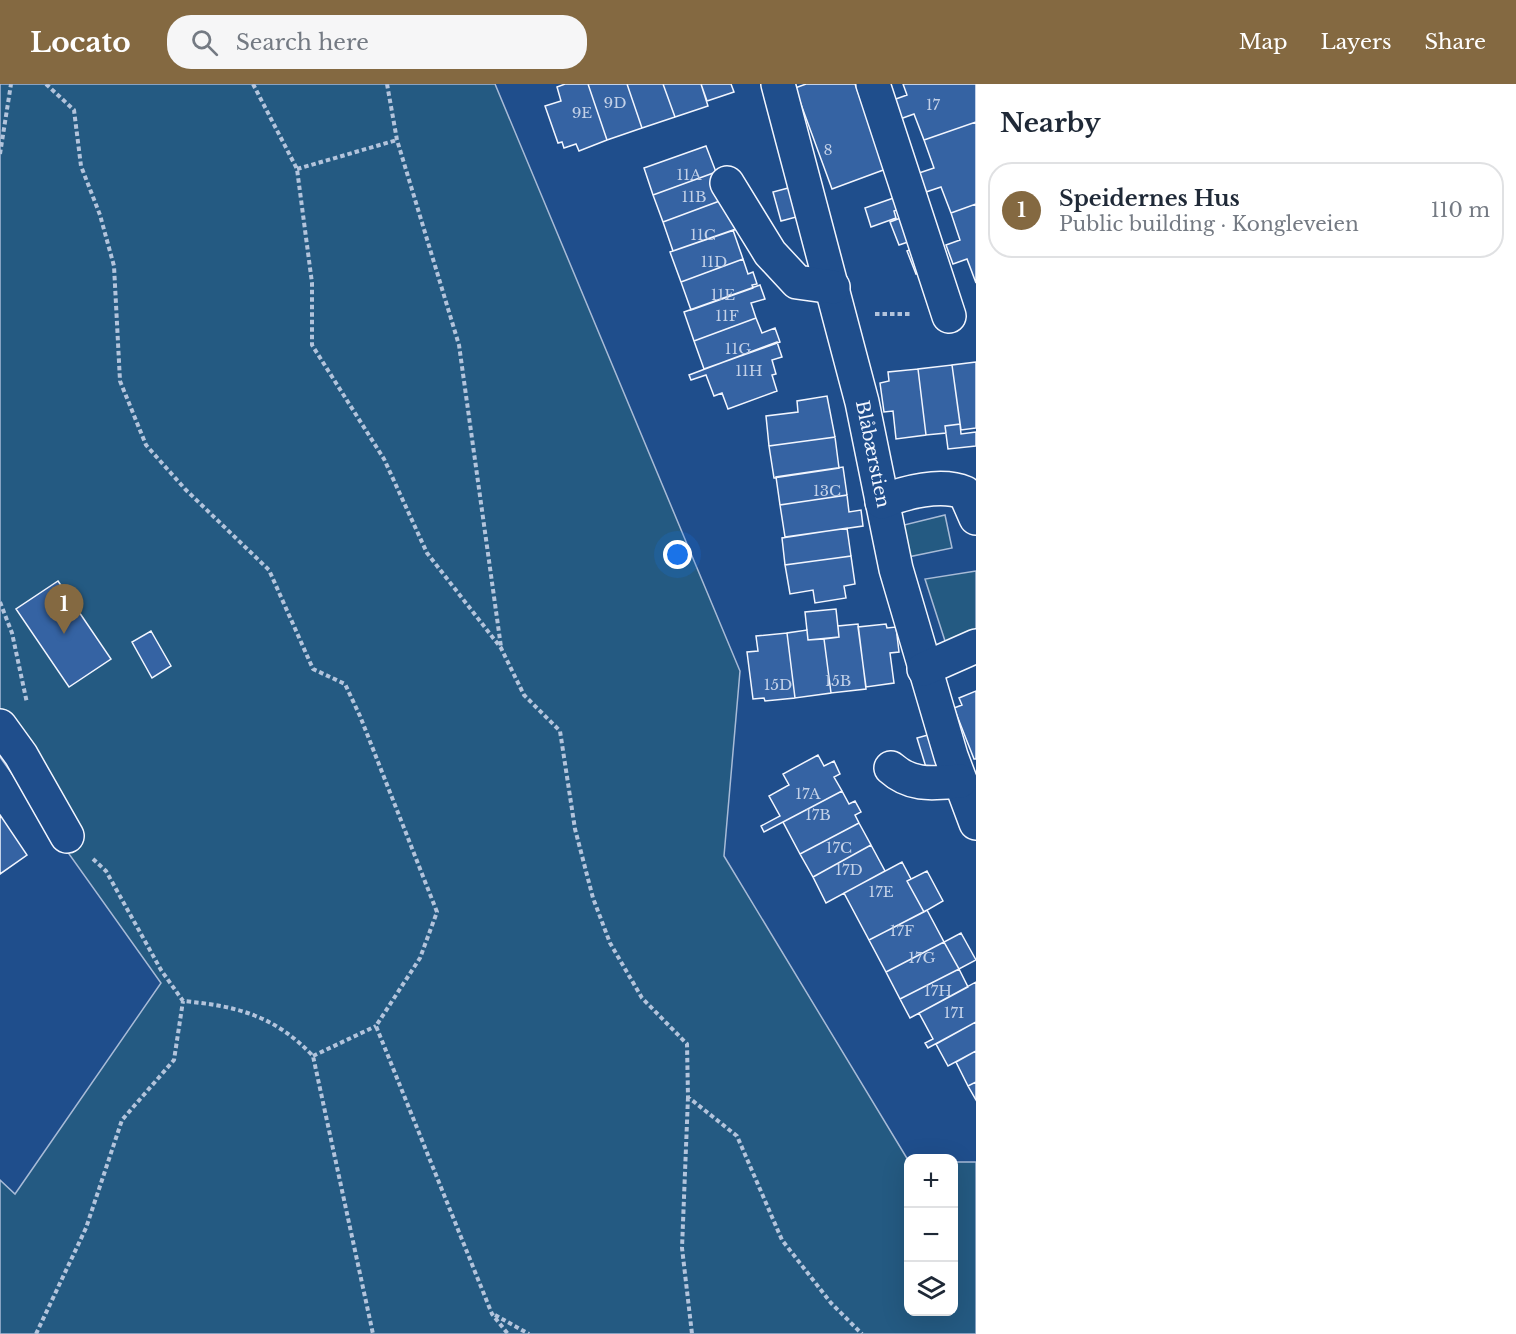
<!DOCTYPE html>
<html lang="en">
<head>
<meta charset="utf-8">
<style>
	:root { --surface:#fff; --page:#f6f6f7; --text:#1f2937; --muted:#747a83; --line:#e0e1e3; --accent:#846941 }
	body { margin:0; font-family:"Libre Baskerville",serif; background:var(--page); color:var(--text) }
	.controls { position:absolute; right:18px; bottom:18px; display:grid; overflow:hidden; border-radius:12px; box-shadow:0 6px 24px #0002 }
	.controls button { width:54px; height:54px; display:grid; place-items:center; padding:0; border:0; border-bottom:2px solid var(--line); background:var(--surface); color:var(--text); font:30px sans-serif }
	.you { position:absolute; left:678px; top:471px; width:21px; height:21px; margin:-15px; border:4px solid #fff; border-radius:50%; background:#1a73e8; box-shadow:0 0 0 9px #1a73e833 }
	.badge { display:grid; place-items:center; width:39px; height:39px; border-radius:50%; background:var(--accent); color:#fff; font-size:20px; font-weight:700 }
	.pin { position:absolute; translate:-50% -50px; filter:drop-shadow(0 2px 3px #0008) }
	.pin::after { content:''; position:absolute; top:32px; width:21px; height:18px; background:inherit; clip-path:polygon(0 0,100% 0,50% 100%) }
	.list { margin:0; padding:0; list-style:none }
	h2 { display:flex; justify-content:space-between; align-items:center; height:78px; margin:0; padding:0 24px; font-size:26px }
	h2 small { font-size:20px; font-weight:400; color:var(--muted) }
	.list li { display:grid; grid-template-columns:39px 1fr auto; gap:18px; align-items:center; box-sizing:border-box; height:96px; margin:0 12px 12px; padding:0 12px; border:2px solid var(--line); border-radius:24px }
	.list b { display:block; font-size:22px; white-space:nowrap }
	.list p { margin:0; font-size:20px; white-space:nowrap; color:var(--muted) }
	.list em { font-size:20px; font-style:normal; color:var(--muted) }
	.icon { flex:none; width:33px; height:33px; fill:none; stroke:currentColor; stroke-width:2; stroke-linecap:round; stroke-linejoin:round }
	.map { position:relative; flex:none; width:976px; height:1250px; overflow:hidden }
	header { display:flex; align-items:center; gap:36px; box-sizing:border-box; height:84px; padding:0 30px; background:var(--accent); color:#fff }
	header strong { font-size:28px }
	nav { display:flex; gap:33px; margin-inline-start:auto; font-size:21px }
	.search { width:420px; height:54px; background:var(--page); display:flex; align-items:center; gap:15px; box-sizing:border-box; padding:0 21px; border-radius:24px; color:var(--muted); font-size:22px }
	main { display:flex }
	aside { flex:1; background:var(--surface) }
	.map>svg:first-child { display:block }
</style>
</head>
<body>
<header>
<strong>Locato</strong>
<div class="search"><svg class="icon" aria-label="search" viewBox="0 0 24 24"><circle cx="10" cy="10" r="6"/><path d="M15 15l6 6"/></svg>Search here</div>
<nav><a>Map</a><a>Layers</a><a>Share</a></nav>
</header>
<main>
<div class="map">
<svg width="976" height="1250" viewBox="0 0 976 1250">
	<rect width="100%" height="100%" fill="#1f4e8c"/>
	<path fill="#245a82" stroke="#a8bbd7" stroke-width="1.5" d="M0 0H495L740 587 724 772 908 1076V1228H954V1078H976V1250H0V1096L15 1110 161 899 0 673Z
		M945 431 952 464 908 473 904 441Z
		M976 487V551L946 560 925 495Z"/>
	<path fill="#3563a3" stroke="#f2f6ff" stroke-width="1.5" d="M565 0H588L607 56 579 67 576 60 564 64 562 58 558 59 545 22 561 17 557 3Z
		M588 0H627L642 44 607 56Z
		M627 0H663L675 33 642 44Z
		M663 0H701L708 22 675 33Z
		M701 0H731L734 8 707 17Z
		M806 0H855L886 85 832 105 795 4Z
		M903 0H976V38L924 56 914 30 900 35 893 16 907 11Z
		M976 38V120L951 129 941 103 926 108 919 89 934 84 924 56Z
		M706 62 716 88 653 111 644 84Z
		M716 88 725 115 663 138 653 111Z
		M792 103 800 132 781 137 773 108Z
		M902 111 906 123 894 127 896 134 871 143 865 124Z
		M725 115 740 144 673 167 663 138Z
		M976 120V199L967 175 953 180 946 161 960 156 951 129Z
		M903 133 911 157 899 161 890 138Z
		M733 146 743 175 681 198 670 168Z
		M920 162 928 186 916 190 907 167Z
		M743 175 748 190 753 188 757 200 752 201 753 204 691 226 681 198Z
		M760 201 765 215 751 219 756 234 694 257 684 228Z
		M756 234 762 249 775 244 780 258 704 285 694 257Z
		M777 258 782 273 772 276 776 290 772 291 777 307 728 325 722 309 714 312 706 291 691 296 689 291Z
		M976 278V344L961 346 952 281Z
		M952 281 960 340 945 342 946 349 926 351 918 285Z
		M918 285 926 351 896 355 893 327 884 328 880 299 889 297 888 288Z
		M827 312 835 353 769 362 766 332 798 328 797 317Z
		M960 340 961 350 976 348V362L948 365 945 342Z
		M835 353 839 384 774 394 769 362Z
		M843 383 847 411 780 421 776 393Z
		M847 411 849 428 861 426 863 442 785 453 780 421Z
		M847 444 851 472 785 481 782 454Z
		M851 472 855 500 844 502 846 514 815 519 813 506 790 510 785 481Z
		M58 497 111 575 69 603 16 525Z
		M836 525 839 553 808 556 805 528Z
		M858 540 866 605 831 609 824 555 839 553 838 542Z
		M886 540 887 544 896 543 899 568 890 569 894 599 866 603 858 543Z
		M807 546 808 556 824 555 831 609 795 614 787 549Z
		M151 547 171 582 152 594 132 558Z
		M787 549 795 614 765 617 764 614 753 615 747 568 758 567 756 552Z
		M976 607V675H974L954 624 962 621 959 614Z
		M935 649 939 680 929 693 917 654Z
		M818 671 824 682 834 677 840 690 834 693 842 707 764 748 761 742 780 732 769 712 789 701 783 690Z
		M842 707 849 720 855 717 861 728 855 731 859 739 800 770 783 738Z
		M0 731 27 771 0 790Z
		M859 739 871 761 813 793 800 770Z
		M871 761 885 787 826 819 813 793Z
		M902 778 911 795 907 797 924 828 869 856 844 809Z
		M927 787 943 817 924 828 907 797Z
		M927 826 944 858 886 888 869 856Z
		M961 849 976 876 959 885 944 858Z
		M944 858 959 885 900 915 886 888Z
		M959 885 968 903 910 934 900 915Z
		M976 898V938L928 964 925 959 933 955 919 929Z
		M976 938V967L948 982 936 960Z
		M976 967V998L968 1002 956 978Z
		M976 998V1016L968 1002Z"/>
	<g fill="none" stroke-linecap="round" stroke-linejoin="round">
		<g stroke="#f2f6ff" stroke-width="36">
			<g id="minor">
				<path id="s1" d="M778 0 862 318 896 485 951 672 976 739"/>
				<path d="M873 0 949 232"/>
				<path d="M727 99 770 169 797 198 833 203"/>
				<path d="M882 418C904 408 942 399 965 409L976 434"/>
				<path d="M924 585 976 562"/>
				<path d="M0 642 21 671 67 752"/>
				<path d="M891 684C912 703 934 699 960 697"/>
			</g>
		</g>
		<path stroke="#b3c4dc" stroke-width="4" stroke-dasharray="4.5 3" stroke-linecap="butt" d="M46 0 74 26 81 82 100 131 114 182 120 297 146 361 185 405 269 486 313 585 345 600 360 632 437 828 420 874 376 942 492 1230 508 1250
			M253 0 297 85 312 199V261L384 375 427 469 501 564 524 611 560 647 575 745 593 814 610 859 642 914 687 960 688 1013 737 1052 782 1156 831 1219 862 1250
			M387 0 397 56 459 261 501 563
			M0 70 11 0
			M297 85 397 56
			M875 230H912
			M0 518 12 549 27 619
			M93 775 106 787 161 886 183 917C236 922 274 931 313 972L373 1250
			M313 972 376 942
			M688 1013 682 1164 692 1250
			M495 1231 529 1250
			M36 1250 86 1144 122 1036 174 976 183 917"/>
		<use href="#minor" stroke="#1f4e8c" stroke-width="33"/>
	</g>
	<g text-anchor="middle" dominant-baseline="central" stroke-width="4.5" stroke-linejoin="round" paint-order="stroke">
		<g font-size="15" fill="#c3d1e8">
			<text x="615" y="18">9D</text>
			<text x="933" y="20">17</text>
			<text x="582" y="28">9E</text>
			<text x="828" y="65">8</text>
			<text x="689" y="90">11A</text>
			<text x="694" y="112">11B</text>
			<text x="703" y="150">11C</text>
			<text x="714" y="177">11D</text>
			<text x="723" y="210">11E</text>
			<text x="727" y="231">11F</text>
			<text x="738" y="264">11G</text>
			<text x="749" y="286">11H</text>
			<text x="827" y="406">13C</text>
			<text x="838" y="596">15B</text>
			<text x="778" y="600">15D</text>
			<text x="808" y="709">17A</text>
			<text x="818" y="730">17B</text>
			<text x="839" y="763">17C</text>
			<text x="849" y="785">17D</text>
			<text x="881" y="807">17E</text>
			<text x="902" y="846">17F</text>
			<text x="922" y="873">17G</text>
			<text x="938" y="906">17H</text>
			<text x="954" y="928">17I</text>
		</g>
		<g font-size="18" fill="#f2f6ff" stroke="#1f4e8c">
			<text stroke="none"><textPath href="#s1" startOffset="382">Blåbærstien</textPath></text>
		</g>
	</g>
</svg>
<div class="controls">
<button>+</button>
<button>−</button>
<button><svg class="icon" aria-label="layers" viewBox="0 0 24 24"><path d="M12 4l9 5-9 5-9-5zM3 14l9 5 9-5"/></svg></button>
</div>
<div class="you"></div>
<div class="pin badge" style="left:64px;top:550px">1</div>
</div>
<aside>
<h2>Nearby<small></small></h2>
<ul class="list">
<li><span class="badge">1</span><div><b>Speidernes Hus</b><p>Public building · Kongleveien</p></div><em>110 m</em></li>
</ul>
</aside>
</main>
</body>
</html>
